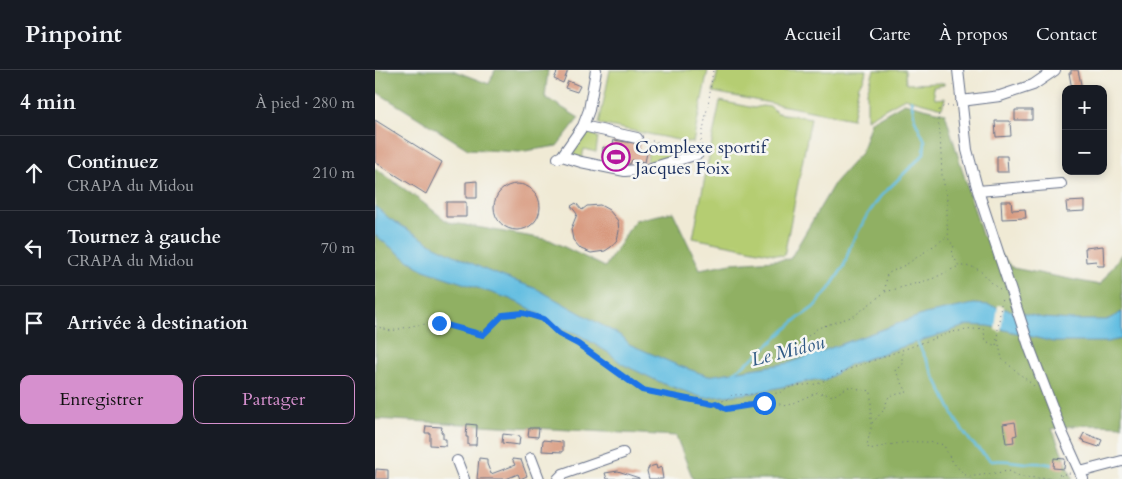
<!DOCTYPE html>
<html lang="fr">
<head>
<meta charset="utf-8">
<style>
	:root { --surface:#171b24; --page:#20242c; --text:#f1f3f6; --muted:#9ea1a6; --line:#363941; --accent:#d690ce }
	body { margin:0; font-family:Cardo,serif; background:var(--page); color:var(--text) }
	.controls { position:absolute; right:15px; top:15px; display:grid; overflow:hidden; border-radius:10px; box-shadow:0 2px 8px #0003 }
	.controls button { width:45px; height:45px; display:grid; place-items:center; padding:0; border:0; border-bottom:1px solid var(--line); background:var(--surface); color:var(--text); font:25px sans-serif }
	.stop { position:absolute; width:15px; height:15px; margin:-11px; border:4px solid #1a73e8; border-radius:50%; background:#fff }
	.stop.end { background:#1a73e8; border-color:#fff; box-shadow:0 1px 5px #0008 }
	.list { margin:0; padding:0; list-style:none }
	h2 { display:flex; justify-content:space-between; align-items:center; height:65px; margin:0; padding:0 20px; font-size:21px }
	h2 small { font-size:16px; font-weight:400; color:var(--muted) }
	.list li { display:grid; grid-template-columns:32px 1fr auto; gap:15px; align-items:center; box-sizing:border-box; height:75px; padding:0 20px; border-top:1px solid var(--line) }
	.list b { display:block; font-size:19px; white-space:nowrap }
	.list p { margin:0; font-size:16px; white-space:nowrap; color:var(--muted) }
	.list em { font-size:16px; font-style:normal; color:var(--muted) }
	.actions { display:flex; gap:10px; padding:15px 20px }
	.actions a { flex:1; padding:11px 0; border:1px solid var(--accent); border-radius:10px; text-align:center; font-size:18px; color:var(--accent) }
	.actions .main { background:var(--accent); color:#111 }
	.icon { flex:none; width:28px; height:28px; fill:none; stroke:currentColor; stroke-width:2; stroke-linecap:round; stroke-linejoin:round }
	.map { position:relative; flex:none; width:747px; height:409px; overflow:hidden }
	header { display:flex; align-items:center; gap:30px; box-sizing:border-box; height:70px; padding:0 25px; background:var(--surface); border-bottom:1px solid var(--line) }
	header strong { font-size:24px }
	nav { display:flex; gap:28px; margin-inline-start:auto; font-size:18px }
	main { display:flex }
	aside { flex:1; background:var(--surface) }
	.map>svg:first-child { display:block }
</style>
</head>
<body>
<header>
<strong>Pinpoint</strong>
<nav><a>Accueil</a><a>Carte</a><a>À propos</a><a>Contact</a></nav>
</header>
<main>
<aside>
<h2>4 min<small>À pied · 280 m</small></h2>
<ul class="list">
<li><svg class="icon" aria-label="ahead" viewBox="0 0 24 24"><path d="M12 20V5M6 11l6-6 6 6"/></svg><div><b>Continuez</b><p>CRAPA du Midou</p></div><em>210 m</em></li>
<li><svg class="icon" aria-label="left" viewBox="0 0 24 24"><path d="M17 20v-9H6M10 6l-5 5 5 5"/></svg><div><b>Tournez à gauche</b><p>CRAPA du Midou</p></div><em>70 m</em></li>
<li><svg class="icon" aria-label="arrive" viewBox="0 0 24 24"><path d="M6 21V4h12l-3 4 3 4H6"/></svg><div><b>Arrivée à destination</b></div></li>
</ul>
<div class="actions"><a class="main">Enregistrer</a><a>Partager</a></div>
</aside>
<div class="map">
<svg width="747" height="409" viewBox="0 0 747 409">
	<rect width="100%" height="100%" fill="#f6f6f2"/>
	<filter id="ink" filterUnits="userSpaceOnUse"><feTurbulence type="fractalNoise" baseFrequency=".02" numOctaves="2"/><feDisplacementMap in="SourceGraphic" scale="10" xChannelSelector="R" yChannelSelector="G"/><feConvolveMatrix kernelMatrix="1 2 1 2 8 2 1 2 1" color-interpolation-filters="sRGB"/></filter>
	<filter id="wash" filterUnits="userSpaceOnUse"><feTurbulence type="fractalNoise" baseFrequency=".0096" numOctaves="4" result="noise"/><feDisplacementMap in="SourceGraphic" scale="20" xChannelSelector="R" yChannelSelector="G"/><feGaussianBlur stdDeviation="1.12" result="paint"/><feColorMatrix in="noise" values="0 0 0 0 0 0 0 0 0 0 0 0 0 0 0 0 0 1.4 0 .05"/><feComposite in="paint" operator="in"/></filter>
	<g filter="url(#wash)">
		<rect width="100%" height="100%" fill="#f0ead5"/>
		<path fill="#b5cd72" stroke="#687e68" d="M235 0H333L318 73 224 54Z
			M343 0H491L489 10 484 15 477 49 338 22Z
			M499 0H530L531 14 569 13V15L558 17 560 29 570 28 567 38 530 28 492 49V22Z
			M345 31 379 38 387 36 396 37 402 43 436 48 409 186 318 168Z
			M212 62 223 67 221 82 209 79 207 88 199 86 198 82 210 63Z
			M274 74 317 82 272 92Z"/>
		<path fill="#90b064" stroke="#567061" d="M0 0H77L114 14 120 0H173L170 27 204 48 182 76 144 82 93 79 0 21Z
			M529 33 570 43 607 165 638 198 725 215 747 183V356C723 355 701 354 677 359L698 409H318L301 366 0 349V98L42 128 73 152 175 170 230 197 260 150 298 142 325 199 356 193 415 189 460 112 486 83 496 52Z"/>
		<path fill="#64bee1" stroke="#4076a0" d="M0 136 15 149 60 176 113 201 162 219 248 267 254 274 302 295 333 306 414 293 550 244 599 234 613 235 668 248 696 250H732L747 242V269L732 272H678L614 256 593 255 476 294 449 311 439 310 379 323 329 328 289 314 247 294 234 283 201 263 187 259 154 238 135 229 49 200 30 188 0 165Z"/>
		<path fill="#f0ead5" d="M623 235 629 236 626 262 620 260Z"/>
		<g fill="none" stroke-linecap="round" stroke-linejoin="round">
			<path stroke="#64bee1" stroke-width="2.5" d="M541 269 582 352 596 372 616 391C627 389 639 392 651 393 661 393 669 392 679 395
				M357 304 382 285 421 250 439 237 454 219 469 196 475 177 491 147 505 127 549 84 550 71 540 50 536 30"/>
		</g>
		<g id="blocks">
			<path fill="#d89a7f" d="M183 0H193L188 13 179 9Z
				M696 0H703L707 19H697L694 3H696Z
				M193 11 205 16 202 22 190 18Z
				M640 40H657V50H640Z
				M0 50 67 92 51 124 0 92Z
				M620 51H635L636 66 621 67Z
				M239 70 265 74 264 81 272 83 270 92 257 90 255 94H250L241 90 227 88 228 77 237 79Z
				M622 86H632L633 102H622Z
				M102 111V128H91V112Z
				M119 137a23 23 0 1 1 46 0a23 23 0 1 1-46 0Z
				M626 131H636L637 140 650 139 651 148 627 149Z
				M710 131V141L692 142 691 132Z
				M71 132H91V147H71Z
				M201 133 207 140 212 136 225 135 234 140 243 151 244 161 242 170 236 177 230 181 216 183 206 179 198 170 196 159 202 144 196 136Z
				M728 176 729 196H722L721 191 711 192 710 178Z
				M640 352 642 365 638 366 639 372 631 373 628 354Z
				M92 354 102 355 101 375H93V367H91Z
				M51 356 67 357 66 362 68 363V369H71V376L55 375V363H50Z
				M154 358H164L163 367 153 366Z
				M709 363 727 370 724 377 709 372 710 371 706 369Z
				M128 364 145 366 144 375 127 373Z
				M168 370 188 372V382L167 381Z
				M104 388 112 389V394L116 404 140 395 137 389 146 390 152 406 145 409 143 404 131 409H102Z
				M679 388 690 389 689 399 678 398Z
				M281 395 282 399 286 397 288 409H274L272 401 274 397Z
				M1 399 13 400V409H0Z
				M243 401 264 408V409H232L230 403Z"/>
		</g>
	</g>
	<g filter="url(#ink)">
		<use href="#blocks" fill-opacity="0" stroke="#667088" stroke-width="1"/>
		<g fill="none" stroke-linecap="round" stroke-linejoin="round">
			<g stroke="#667088" stroke-width="12">
				<path id="minor" d="M583 0 592 80 603 121 655 279 686 360 708 409
					M586 31 625 26 658 15 680 0
					M208 56 262 68
					M187 86 206 92 250 101 273 99 323 84 324 80
					M183 88 187 86 208 56 214 40 221 0
					M603 121 686 114
					M156 388 164 409
					M82 391 89 409
					M705 402 747 391
					M183 409 188 404 248 383"/>
			</g>
			<path stroke="#667088" stroke-width="1" stroke-dasharray="1 4" stroke-linecap="butt" d="M578 36H569L564 40 563 49 565 63 567 105 572 128V154L574 171 579 175 577 184 584 196C588 196 596 196 600 198 610 202 615 214 625 219
				M272 70 310 77
				M326 71 334 29 338 0
				M510 221 512 204 532 194 573 166
				M0 256 16 261 41 255 64 253 108 265 128 245 148 243 168 249 184 264 203 274 267 320 338 334 353 329 357 325 404 323 418 316 442 314 472 300 577 262 608 258 611 271 621 276 627 226
				M623 270 627 289 659 316
				M406 288 443 258 479 246 510 222 557 209 584 196
				M342 333 351 339 398 332 411 336 443 322 458 326 473 317 496 321V358L492 375 494 379C519 374 543 368 569 375 574 389 581 397 593 407L634 401 646 407 679 409 684 408 687 405
				M497 353 508 341 514 326 532 322 520 300 527 295V282
				M684 405 695 403"/>
			<use href="#minor" stroke="#fff" stroke-width="10"/>
		</g>
	</g>
	<g fill="none" stroke-linecap="round" stroke-linejoin="round" filter="url(#ink)">
		<path stroke="#1a73e8" stroke-width="6" d="M64 253 108 265 128 245 148 243 168 249 184 264 203 274 267 320 338 334 341 333 351 339 389 333"/>
	</g>
	<defs>
		<g id="stadium-ring" transform="scale(1.4375)"><circle r="9.5" fill="#f6f6f2" stroke="#b5179e" stroke-width="1.5"/><path d="M0-5a6.5 5 0 1 0 0 10a6.5 5 0 1 0 0-10ZM-3.5-1.8h7v3.6h-7Z" fill="#b5179e"/></g>
	</defs>
	<g fill-rule="evenodd">
		<use href="#stadium-ring" x="241" y="87"/>
	</g>
	<g text-anchor="middle" dominant-baseline="central" stroke-width="5" stroke-linejoin="round" paint-order="stroke">
		<g font-size="18" fill="#1b2f5e" stroke="#f6f6f2" text-anchor="start">
			<text x="260" y="77">Complexe sportif<tspan x="260" dy="21">Jacques Foix</tspan></text>
		</g>
		<g font-size="19" font-style="italic" fill="#315a85" stroke="#f6f6f2">
			<text transform="translate(413 281) rotate(-14)">Le Midou</text>
		</g>
	</g>
</svg>
<div class="controls">
<button>+</button>
<button>−</button>
</div>
<div class="stop" style="left:389px;top:333px"></div>
<div class="stop end" style="left:64px;top:253px"></div>
</div>
</main>
</body>
</html>
